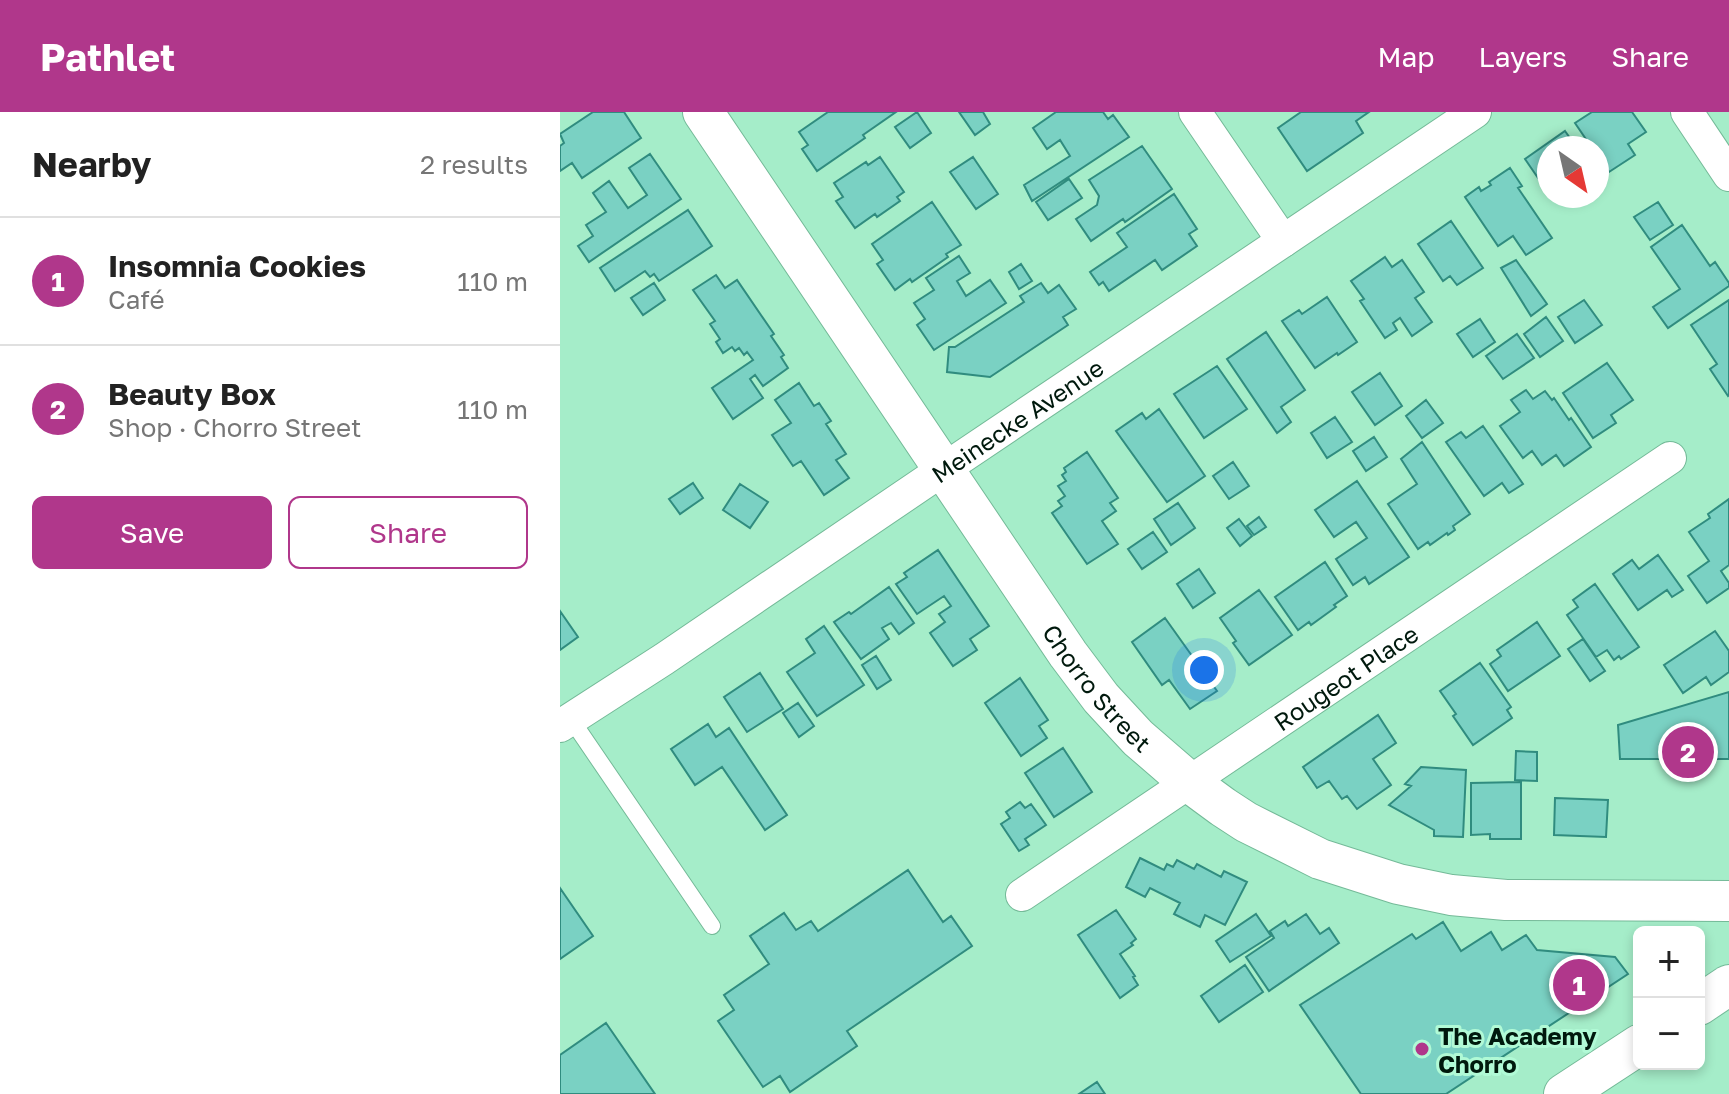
<!DOCTYPE html>
<html lang="en">
<head>
<meta charset="utf-8">
<style>
	:root { --surface:#fff; --page:#f6f6f6; --text:#222; --muted:#767676; --line:#e0e0e0; --accent:#b0378b }
	body { margin:0; font-family:"Golos Text",sans-serif; background:var(--page); color:var(--text) }
	.controls { position:absolute; right:24px; bottom:24px; display:grid; overflow:hidden; border-radius:12px; box-shadow:0 4px 12px #0003 }
	.controls button { width:72px; height:72px; display:grid; place-items:center; padding:0; border:0; border-bottom:2px solid var(--line); background:var(--surface); color:var(--text); font:40px sans-serif }
	.compass { position:absolute; left:977px; top:24px; width:72px; height:72px; border-radius:50%; background:var(--surface); box-shadow:0 4px 12px #0003; rotate:146deg }
	.you { position:absolute; left:644px; top:558px; width:28px; height:28px; margin:-20px; border:6px solid #fff; border-radius:50%; background:#1a73e8; box-shadow:0 0 0 12px #1a73e833 }
	.badge { display:grid; place-items:center; width:52px; height:52px; border-radius:50%; background:var(--accent); color:#fff; font-size:26px; font-weight:700 }
	.pin { position:absolute; translate:-50% -50%; border:4px solid #fff; box-shadow:0 2px 8px #0006 }
	.list { margin:0; padding:0; list-style:none }
	h2 { display:flex; justify-content:space-between; align-items:center; height:104px; margin:0; padding:0 32px; font-size:34px }
	h2 small { font-size:26px; font-weight:400; color:var(--muted) }
	.list li { display:grid; grid-template-columns:52px 1fr auto; gap:24px; align-items:center; box-sizing:border-box; height:128px; padding:0 32px; border-top:2px solid var(--line) }
	.list b { display:block; font-size:30px; white-space:nowrap }
	.list p { margin:0; font-size:26px; white-space:nowrap; color:var(--muted) }
	.list em { font-size:26px; font-style:normal; color:var(--muted) }
	.actions { display:flex; gap:16px; padding:24px 32px }
	.actions a { flex:1; padding:18px 0; border:2px solid var(--accent); border-radius:12px; text-align:center; font-size:28px; color:var(--accent) }
	.actions .main { background:var(--accent); color:#fff }
	.map { position:relative; flex:none; width:1169px; height:982px; overflow:hidden }
	header { display:flex; align-items:center; gap:48px; box-sizing:border-box; height:112px; padding:0 40px; background:var(--accent); color:#fff }
	header strong { font-size:38px }
	nav { display:flex; gap:44px; margin-inline-start:auto; font-size:28px }
	main { display:flex }
	aside { flex:1; background:var(--surface) }
	.map>svg:first-child { display:block }
</style>
</head>
<body>
<header>
<strong>Pathlet</strong>
<nav><a>Map</a><a>Layers</a><a>Share</a></nav>
</header>
<main>
<aside>
<h2>Nearby<small>2 results</small></h2>
<ul class="list">
<li><span class="badge">1</span><div><b>Insomnia Cookies</b><p>Café</p></div><em>110 m</em></li>
<li><span class="badge">2</span><div><b>Beauty Box</b><p>Shop · Chorro Street</p></div><em>110 m</em></li>
</ul>
<div class="actions"><a class="main">Save</a><a>Share</a></div>
</aside>
<div class="map">
<svg width="1169" height="982" viewBox="0 0 1169 982">
	<rect width="100%" height="100%" fill="#a5edc9"/>
	<path fill="#7ad1c3" stroke="#308c7f" stroke-width="2" d="M33 0H64L81 26 22 66 12 51 0 59V34L4 31 0 22Z
		M268 0H336L303 23 305 26 257 59 242 37 248 33 239 20Z
		M357 0 371 21 350 36 335 15Z
		M399 0H423L430 12 415 23Z
		M496 0H543L548 7 553 3 569 25 472 89 464 73 510 44 500 28 487 37 473 16Z
		M741 0H809L796 9 803 21 747 59 718 16Z
		M1032 0H1072L1086 20 1068 32 1075 43 1049 60 1037 43V36H1032L1015 11Z
		M1005 19 1017 36H989V82L965 47Z
		M582 34 612 77 565 110 563 107 531 129 516 107 537 93 539 84 529 68Z
		M90 42 121 87 29 150 18 134 33 124 26 113 46 100 33 81 49 69 68 96 87 83 69 56Z
		M320 45 344 80 337 85 340 89 317 105 315 102 295 116 276 89 283 85 274 71 306 50 308 53Z
		M413 45 438 82 416 97 390 60Z
		M950 56 962 74 958 76 992 126 966 143 953 124 938 134 905 85 919 75 921 79 931 73 929 70Z
		M509 67 522 86 488 108 476 90Z
		M614 82 637 117 629 122 637 134 602 158 595 148 549 179 543 170 539 173 530 160 567 135 557 121Z
		M372 90 401 133 386 142 388 145 352 170 350 167 335 178 317 152 323 148 312 132Z
		M1098 90 1113 113 1090 128 1074 105Z
		M128 98 152 134 99 169 94 162 90 165 85 159 55 179 40 156Z
		M891 109 923 156 897 173 890 164 883 169 858 132Z
		M1122 113 1150 154 1155 150 1169 171V174L1108 216 1093 195 1120 177 1091 135Z
		M399 144 410 161 397 169 406 184 430 168 446 191 374 238 357 213 365 207 354 191 374 178 366 166Z
		M825 145 832 155 842 148 864 180 855 186 872 210 852 224 840 206 833 211 837 218 825 226 800 189 804 187 791 169Z
		M956 148 987 192 971 204 941 156Z
		M461 152 472 169 459 177 449 160Z
		M156 163 165 176 177 168 214 222 211 224 224 243 221 245 228 256 203 274 195 263 190 267 203 286 173 307 152 276 193 248 187 240 184 243 179 236 175 239 172 235 163 241 156 230 160 227 150 212 155 209 133 178Z
		M94 171 105 188 83 203 71 186Z
		M481 171 488 181 499 173 516 197 503 205 508 213 430 265 387 260 389 235H395L464 190 460 184Z
		M767 185 797 230 778 243 777 241 755 256 722 209 739 198 742 202Z
		M1024 188 1042 213 1015 231 998 205Z
		M1169 188V283L1168 284 1150 257 1157 252 1131 213Z
		M986 205 1003 229 980 245 964 222Z
		M920 207 935 230 913 245 897 222Z
		M706 220 745 278 721 295 731 310 717 321 667 247Z
		M957 222 974 246 943 267 926 244Z
		M1047 251 1073 288 1051 303 1056 311 1033 326 1003 281Z
		M657 254 687 297 644 326 614 282Z
		M820 261 842 294 815 313 792 280Z
		M239 271 254 294 259 291 271 309 266 312 286 342 276 348 289 366 264 383 241 349 233 354 212 323 231 311 215 288Z
		M966 278 973 287 985 279 992 288 994 286 1009 308 1011 306 1031 335 1004 354 996 343 982 353 972 339 963 346 940 314 960 300 951 288Z
		M866 288 883 311 862 326 846 304Z
		M599 297 645 364 607 390 556 319 582 301 586 307Z
		M775 305 792 330 767 346 751 321Z
		M923 314 963 372 949 381 942 371 924 384 886 330 901 320 906 326Z
		M814 325 827 345 806 359 793 339Z
		M862 330 910 402 893 414 895 418 888 423 887 421 870 433 868 430 858 437 828 392 857 372 841 347Z
		M527 340 558 386 550 391 556 399 542 409 558 432 527 452 492 401 502 394 498 389 505 384 498 374 506 369 502 363 506 360 504 356Z
		M673 350 689 374 669 387 653 364Z
		M797 369 849 445 809 472 805 465 793 473 776 447 807 426 796 410 774 425 755 398Z
		M133 371 143 386 120 402 109 387Z
		M180 372 208 390 190 416 163 398Z
		M1169 387V453L1161 459 1169 471V476L1147 491 1128 464 1149 449 1129 420 1150 406 1148 402Z
		M618 391 635 416 611 433 594 407Z
		M699 405 706 415 694 423 687 414Z
		M679 407 692 424 680 434 667 416Z
		M593 420 607 440 582 457 568 437Z
		M378 438 429 514 410 527 417 538 393 554 370 521 385 510 379 502 391 494 384 484 357 502 336 472 347 465 344 461Z
		M1098 443 1123 478 1112 485 1107 478 1078 498 1053 462 1072 448 1079 457Z
		M765 450 787 484 774 493 776 495 751 513 749 510 738 518 715 485Z
		M639 457 655 481 633 496 617 472Z
		M1035 472 1079 535 1061 547 1059 544 1054 548 1047 538 1036 545 1007 503 1018 495 1013 488Z
		M329 475 354 511 339 522 331 511 322 516 329 527 301 547 274 510 289 500 291 502Z
		M699 478 732 523 689 553 673 531 676 529 660 506Z
		M0 499 18 525 0 538Z
		M605 506 657 579 630 597 609 568 602 573 572 530Z
		M977 510 1000 544 948 579 930 552 941 544 937 538Z
		M264 514 304 573 257 604 227 560 255 541 246 527Z
		M1155 519 1169 539V560L1151 573 1146 565 1123 581 1104 553Z
		M1023 527 1045 559 1030 569 1008 537Z
		M316 544 331 568 317 577 302 553Z
		M920 551 951 595 947 598 952 606 913 633 893 604 896 602 880 579Z
		M200 561 223 597 187 620 164 585Z
		M460 566 488 608 479 614 487 626 461 644 425 591Z
		M1169 580V647H1060L1058 613Z
		M238 591 254 614 239 625 223 601Z
		M818 603 836 631 813 647 831 673 797 697 787 684 782 687 769 669 757 676 743 655Z
		M148 612 156 625 169 616 227 703 205 718 162 655 135 673 111 637Z
		M503 636 532 680 494 705 465 661Z
		M956 639 977 640V669L955 668Z
		M861 655 906 658 903 725 874 724V718L829 693 851 674 845 672Z
		M961 670V727H930V722L911 723V671Z
		M995 686 1048 688 1046 725 994 723Z
		M460 690 465 696 471 692 486 713 465 727 469 733 459 739 441 712 450 706 446 700Z
		M580 746 604 758 607 752 613 755 617 748 634 757 637 752 661 765 664 759 687 770 665 813 645 803 640 815 614 802 620 791 590 776 585 785 566 775Z
		M348 758 383 810 391 804 412 834 287 919 297 934 230 980 220 964 203 975 158 909 174 898 164 883 209 852 190 824 224 801 236 818 251 809 258 819Z
		M0 776 33 824 0 847Z
		M556 798 576 827 571 831 573 833 560 842 575 864 573 865 578 873 560 886 518 823Z
		M696 802 711 824 670 850 656 829Z
		M746 802 760 822 769 816 779 831 709 879 686 845 714 826 710 819 725 809 728 814Z
		M883 810 901 839 931 820 942 838 966 823 977 838 1055 845 1068 862 886 982H801L740 893 852 822 856 827Z
		M685 853 703 880 659 910 641 884Z
		M46 911 95 982H0V943Z
		M537 970 545 982H519Z"/>
	<g fill="none" stroke-linecap="round" stroke-linejoin="round">
		<g stroke="#74ba98" stroke-width="18">
			<path id="service" d="M11 607 152 814"/>
		</g>
		<g stroke="#74ba98" stroke-width="34">
			<g id="minor">
				<path d="M635 0 723 129"/>
				<path d="M1127 0 1169 63"/>
				<path id="s1" d="M0 614 104 547 384 357 915 0"/>
				<path id="s2" d="M462 783 1110 346"/>
			</g>
		</g>
		<g stroke="#74ba98" stroke-width="42">
			<g id="tertiary">
				<path id="s3" d="M143 0 508 542 541 586 578 626 629 670 663 695 686 710 760 747 838 772 891 783 946 788 1169 789"/>
				<path d="M1139 893 1169 873"/>
				<path d="M1004 982 1079 933"/>
			</g>
		</g>
		<use href="#service" stroke="#fff" stroke-width="16"/>
		<use href="#minor" stroke="#fff" stroke-width="32"/>
		<use href="#tertiary" stroke="#fff" stroke-width="40"/>
	</g>
	<circle fill="#b0378b" stroke="#b1fad6" stroke-width="3" cx="862" cy="937" r="8"/>
	<g text-anchor="middle" dominant-baseline="central" stroke-width="6" stroke-linejoin="round" paint-order="stroke">
		<g font-size="24" fill="#00190d" stroke="#b1fad6">
			<text stroke="none"><textPath href="#s1" startOffset="550">Meinecke Avenue</textPath></text>
			<text stroke="none"><textPath href="#s2" startOffset="390">Rougeot Place</textPath></text>
			<text stroke="none"><textPath href="#s3" startOffset="698">Chorro Street</textPath></text>
		</g>
		<g font-size="24" font-weight="bold" fill="#00190d" stroke="#b1fad6" text-anchor="start">
			<text x="878" y="923">The Academy<tspan x="878" dy="28">Chorro</tspan></text>
		</g>
	</g>
</svg>
<div class="controls">
<button>+</button>
<button>−</button>
</div>
<svg class="compass" viewBox="-18 -18 36 36"><path d="M0-13l5 13h-10z" fill="#e53935"/><path d="M0 13l5-13h-10z" fill="#767676"/></svg>
<div class="you"></div>
<div class="pin badge" style="left:1019px;top:873px">1</div>
<div class="pin badge" style="left:1128px;top:640px">2</div>
</div>
</main>
</body>
</html>
